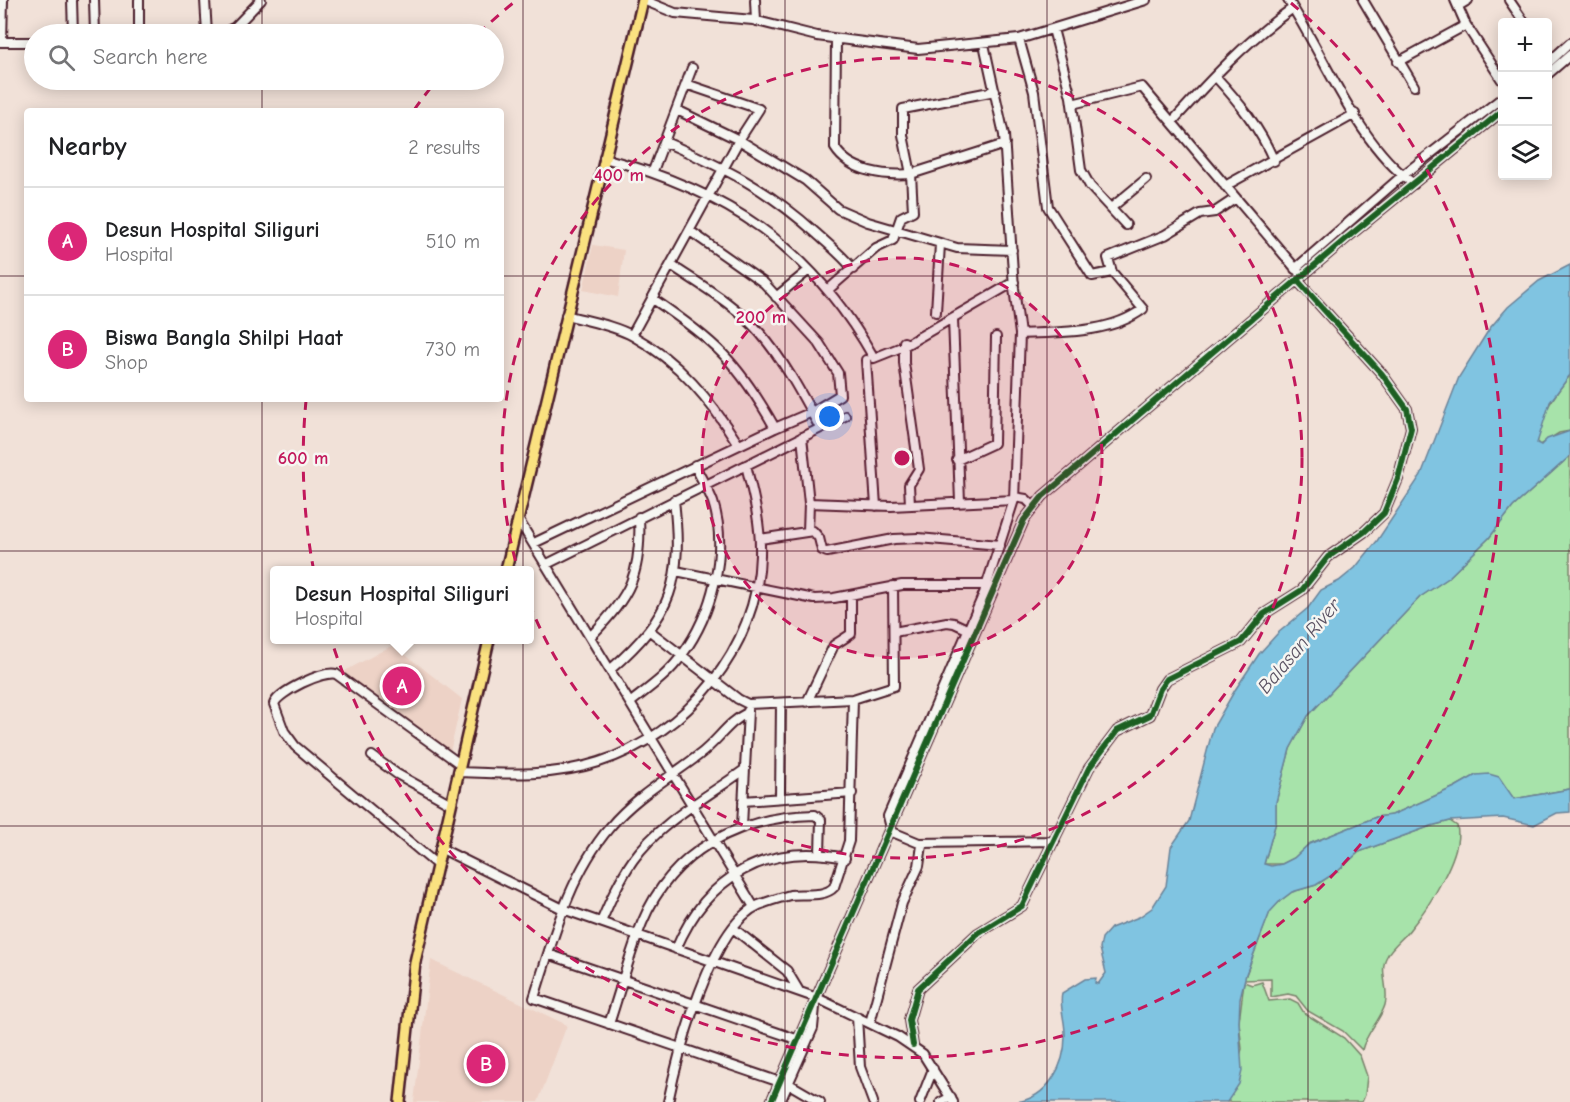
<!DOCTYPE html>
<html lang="en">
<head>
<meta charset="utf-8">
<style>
	:root { --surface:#fff; --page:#f6f6f6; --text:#202124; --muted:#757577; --line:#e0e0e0; --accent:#db2777 }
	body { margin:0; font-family:"Comic Neue",sans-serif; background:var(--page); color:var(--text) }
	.controls { position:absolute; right:18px; top:18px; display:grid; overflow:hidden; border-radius:6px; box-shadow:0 3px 15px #0003 }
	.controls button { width:54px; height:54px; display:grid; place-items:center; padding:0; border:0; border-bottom:2px solid var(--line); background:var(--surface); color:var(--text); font:30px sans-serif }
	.you { position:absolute; left:830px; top:417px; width:21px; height:21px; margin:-15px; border:4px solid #fff; border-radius:50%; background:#1a73e8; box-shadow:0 0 0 9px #1a73e833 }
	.badge { display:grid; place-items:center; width:39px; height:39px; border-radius:50%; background:var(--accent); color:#fff; font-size:20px; font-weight:700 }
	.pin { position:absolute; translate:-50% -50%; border:3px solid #fff; box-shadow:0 2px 6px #0006 }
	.popup { position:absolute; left:270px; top:566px; width:264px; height:78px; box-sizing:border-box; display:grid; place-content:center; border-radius:6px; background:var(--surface); filter:drop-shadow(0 2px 4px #0005); font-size:20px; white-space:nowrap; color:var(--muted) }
	.popup b { font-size:22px; color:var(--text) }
	.popup::after { content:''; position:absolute; left:50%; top:100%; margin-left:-12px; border:12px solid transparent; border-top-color:var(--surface) }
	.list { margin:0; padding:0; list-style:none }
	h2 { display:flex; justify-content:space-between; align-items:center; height:78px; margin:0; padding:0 24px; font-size:26px }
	h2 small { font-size:20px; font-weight:400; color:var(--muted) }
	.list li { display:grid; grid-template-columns:39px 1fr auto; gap:18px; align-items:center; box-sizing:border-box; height:108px; padding:0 24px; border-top:2px solid var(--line) }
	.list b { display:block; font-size:22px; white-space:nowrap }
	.list p { margin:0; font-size:20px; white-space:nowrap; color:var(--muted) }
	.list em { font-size:20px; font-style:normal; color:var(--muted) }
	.icon { flex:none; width:33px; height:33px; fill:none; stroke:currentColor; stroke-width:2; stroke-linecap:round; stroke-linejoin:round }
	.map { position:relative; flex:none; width:1570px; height:1102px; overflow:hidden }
	.search { position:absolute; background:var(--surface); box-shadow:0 3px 15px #0003; left:24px; top:24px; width:480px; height:66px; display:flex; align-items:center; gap:15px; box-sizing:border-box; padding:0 21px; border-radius:33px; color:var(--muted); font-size:22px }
	.panel { position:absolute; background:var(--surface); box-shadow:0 3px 15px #0003; left:24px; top:108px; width:480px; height:294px; border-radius:6px }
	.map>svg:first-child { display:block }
</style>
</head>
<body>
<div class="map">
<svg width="1570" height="1102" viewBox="0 0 1570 1102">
	<rect width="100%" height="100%" fill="#f1e1d8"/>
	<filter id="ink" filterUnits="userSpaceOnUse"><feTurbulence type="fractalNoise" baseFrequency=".0167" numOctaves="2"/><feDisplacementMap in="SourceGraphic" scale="12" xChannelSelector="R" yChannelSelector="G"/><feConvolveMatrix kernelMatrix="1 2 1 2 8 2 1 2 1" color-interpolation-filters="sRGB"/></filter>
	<g filter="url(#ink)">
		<path fill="#edd2c6" d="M593 245 624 250 618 297 583 290Z
			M393 645 462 699 450 752 399 717 343 672Z
			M431 960 567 1025 538 1102H414Z"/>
		<path fill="#a7e3aa" stroke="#78816a" stroke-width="1.5" d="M1570 375V431L1559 433 1538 446C1534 421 1556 394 1570 375Z
			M1570 456V789L1514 799 1511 795 1476 775 1455 787 1392 815 1376 817 1309 844 1294 858 1282 864H1264L1276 822V802L1290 749 1308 716 1420 597 1447 579 1489 538 1513 507Z
			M1450 821 1457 826C1464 852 1428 908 1411 928 1404 938 1392 946 1387 956 1378 972 1390 988 1385 1005 1380 1021 1366 1033 1362 1050L1343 1031 1308 1011 1296 996 1288 994 1271 997V979L1244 980 1270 911 1280 901 1292 892 1316 885 1338 871 1359 852 1431 826Z
			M1244 982 1252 985 1262 982 1269 1001 1290 999 1298 1003 1304 1013 1344 1038 1360 1056 1367 1076 1365 1095 1362 1102H1227L1242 1049 1239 1022Z"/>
		<path fill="#80c4e1" stroke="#6a8298" stroke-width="1.5" d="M1570 265V375L1550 402 1537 443 1541 445 1547 439 1570 431V456L1513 507 1489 538 1447 579 1420 597 1308 716 1290 749 1276 802V822L1264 864 1271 866 1282 864 1294 858 1309 844 1376 817 1392 815 1455 787 1476 775 1489 774 1499 777 1514 799 1570 789V812L1557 813 1534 825 1503 818 1450 821 1431 826 1359 852 1338 871 1316 885 1292 892 1280 901 1270 912 1246 974 1240 998 1239 1022 1242 1071 1239 1084 1227 1102H1016C1048 1098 1066 1065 1065 1033 1065 1020 1059 1005 1062 993L1085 979 1096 978 1095 983 1098 984 1106 973 1100 948 1102 938 1111 928 1139 917 1152 908 1166 886 1171 847 1189 821 1213 728 1235 690 1259 654 1278 633 1308 608 1321 590 1339 581 1355 568 1377 541 1421 475 1459 377 1490 328 1508 307 1539 281Z"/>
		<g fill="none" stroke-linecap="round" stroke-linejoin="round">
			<g stroke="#4a1f2b" stroke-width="12">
				<path id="minor" d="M72 0 73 34
					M94 0 95 34
					M139 0V34
					M205 0 207 34
					M643 0 675 13 753 20 817 36 918 49 1019 39 1146 0
					M755 0 756 21
					M1288 0C1325 57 1358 145 1414 184
					M1363 0 1414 86
					M1455 0 1466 25 1502 80
					M1509 0 1524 22
					M1458 6 1468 0
					M1053 29 1071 97 1081 170 1090 186 1126 225
					M221 34 235 27 261 0
					M1019 39 1034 92 1048 207 1092 276 1112 272
					M0 42H34
					M2 42 3 0
					M1398 62 1466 25
					M1548 63 1570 43
					M1548 74 1570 55
					M1215 76C1239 102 1260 128 1274 161
					M995 91 903 109V135L911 174 1005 144
					M1072 104 1142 87 1302 276
					M677 110 739 140 759 109 686 84
					M1172 122C1210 80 1247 40 1293 8
					M665 142C727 169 766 188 817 234 829 245 843 256 853 269
					M604 158C727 191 810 245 874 358L904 346 1014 282
					M653 171 692 68
					M1225 186 1355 114
					M1111 208 1146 179
					M690 231 764 283 819 343 838 373 840 395 812 412 775 428
					M671 265C702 286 736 305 760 333 785 362 802 395 820 428
					M1295 269 1402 176 1502 98
					M829 289 876 248 893 240 901 217 913 211 911 174C885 176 850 172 835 148L836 39
					M776 297 809 270
					M936 312 940 244
					M566 315C587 321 613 325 633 336 679 361 711 401 738 444
					M953 319 960 502
					M1020 334C1060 332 1110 334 1143 309L1112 272 1108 258 1165 235 1200 214 1215 212 1236 198
					M632 335 739 140 805 180 838 209 868 222 957 248 1012 250
					M904 342V363L919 469 909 485 910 504
					M866 360 876 506
					M802 437 809 503 808 531
					M957 460 994 443 996 337
					M1014 497 1026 499 1034 507
					M809 503 891 506 1014 500
					M518 519 754 907
					M760 539 813 531 819 538 822 550 827 552 894 539 918 538 1000 545
					M534 543 775 428C738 362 715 341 653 299
					M547 564 845 416
					M676 571 814 599 834 598 902 585H987
					M650 631 738 699 748 704 853 699 894 686 893 586
					M894 632 947 622 954 623 969 630
					M591 636C630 596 642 574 639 517
					M611 669C673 615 683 580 674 500
					M631 702C649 688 669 674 682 655 712 614 729 552 713 502 708 488 700 478 695 465
					M807 702 834 645 851 634V595
					M747 713C728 722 717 742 699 755 669 778 635 797 610 827 569 875 553 939 534 998L780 1082
					M372 756 397 774 451 804
					M458 772C505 774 553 777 599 762 686 735 758 648 760 555 761 524 753 494 746 465
					M780 797 781 704
					M743 801 852 793
					M742 826 748 711
					M891 828 888 816 984 593 1014 500 1020 334 1014 288 1004 135 984 44
					M919 843 1055 841
					M440 848 563 909 817 998 898 1037 923 1054 953 1102
					M436 864 295 746 284 731 274 704C278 692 324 670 336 674L460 764
					M601 922C610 901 619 880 633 860 660 822 707 797 744 770
					M733 928 787 971 799 991
					M676 949C707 876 767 842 845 858
					M548 954 799 1040
					M857 1017 860 1067 873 1102
					M870 1023 902 903 919 866 922 845 919 843 890 831
					M609 1024C620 991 629 956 642 923 672 850 740 816 815 815L821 820 820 853
					M913 1045 909 1020 918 989 978 933 1022 906 1089 768 1117 731 1150 715 1160 689 1167 679 1241 642 1264 614 1302 590 1328 557 1364 532 1384 513 1398 479 1411 428 1407 409 1382 374 1297 280
					M789 1084 820 1102
					M668 1102C678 1054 711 925 759 905 769 901 779 898 790 895 803 893 824 898 834 887L849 841 853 699
					M771 1102 1024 520 1043 496 1348 237 1502 111
					M780 1102 813 1028 815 1007
					M920 1102 933 1069
					M941 1102 951 1097"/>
			</g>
			<g stroke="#4a1f2b" stroke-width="14">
				<path id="major" d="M506 570 643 0
					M400 1102 415 962 489 640"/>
			</g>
			<use href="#minor" stroke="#f6f6f2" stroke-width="8"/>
			<use href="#major" stroke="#fae180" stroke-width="9"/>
			<g stroke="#f6f6f2" stroke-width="10">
				<path id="cycleway" d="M913 1045 909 1020 918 989 978 933 1022 906 1089 768 1117 731 1150 715 1160 689 1167 679 1241 642 1264 614 1302 590 1328 557 1364 532 1384 513 1398 479 1411 428 1407 409 1382 374 1297 280
					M771 1102 1024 520 1043 496 1348 237 1502 111"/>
			</g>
			<use href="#cycleway" stroke="#1b5e20" stroke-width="6"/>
		</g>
	</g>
	<path fill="none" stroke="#4a1f2b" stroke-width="1.5" stroke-opacity="0.55" d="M262 0V34M523 0V1102M785 0V1102M1047 0V1102M1308 0V1102M262 80V111M0 276H27M501 276H1570M262 399V1102M0 551H1570M0 826H1570"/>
	<circle cx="902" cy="458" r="200" fill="#c2185b" fill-opacity=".12"/>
	<g fill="none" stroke="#c2185b" stroke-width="3" stroke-dasharray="10 8">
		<circle cx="902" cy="458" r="200"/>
		<circle cx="902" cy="458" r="400"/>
		<path d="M414 110A599 599 0 0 1 436 81M478 34A599 599 0 0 1 513 3M1291 3A599 599 0 1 1 306 401"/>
	</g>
	<g text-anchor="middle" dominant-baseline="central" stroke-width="5" stroke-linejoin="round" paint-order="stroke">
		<g font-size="20" font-style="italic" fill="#5a5162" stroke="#f6f6f2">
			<text transform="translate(1299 646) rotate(-50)">Balasan River</text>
		</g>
	</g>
	<circle cx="902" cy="458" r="9" fill="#c2185b" stroke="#f6f6f2" stroke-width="3"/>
	<g font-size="18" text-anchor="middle" font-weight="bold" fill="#c2185b" stroke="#f6f6f2" stroke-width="5" stroke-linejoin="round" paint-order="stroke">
		<text x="619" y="181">400 m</text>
		<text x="761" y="323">200 m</text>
		<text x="303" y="464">600 m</text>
	</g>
</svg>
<div class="controls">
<button>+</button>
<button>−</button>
<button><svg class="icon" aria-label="layers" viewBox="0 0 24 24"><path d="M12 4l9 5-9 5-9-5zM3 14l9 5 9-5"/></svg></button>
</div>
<div class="you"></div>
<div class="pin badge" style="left:402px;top:686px">A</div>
<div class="popup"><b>Desun Hospital Siliguri</b>Hospital</div>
<div class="pin badge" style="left:486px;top:1064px">B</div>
<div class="search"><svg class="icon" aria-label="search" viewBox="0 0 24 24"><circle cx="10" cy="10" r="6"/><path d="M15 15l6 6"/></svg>Search here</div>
<section class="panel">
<h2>Nearby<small>2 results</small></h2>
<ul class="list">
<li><span class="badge">A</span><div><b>Desun Hospital Siliguri</b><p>Hospital</p></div><em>510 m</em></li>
<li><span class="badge">B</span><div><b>Biswa Bangla Shilpi Haat</b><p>Shop</p></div><em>730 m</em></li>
</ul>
</section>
</div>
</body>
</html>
